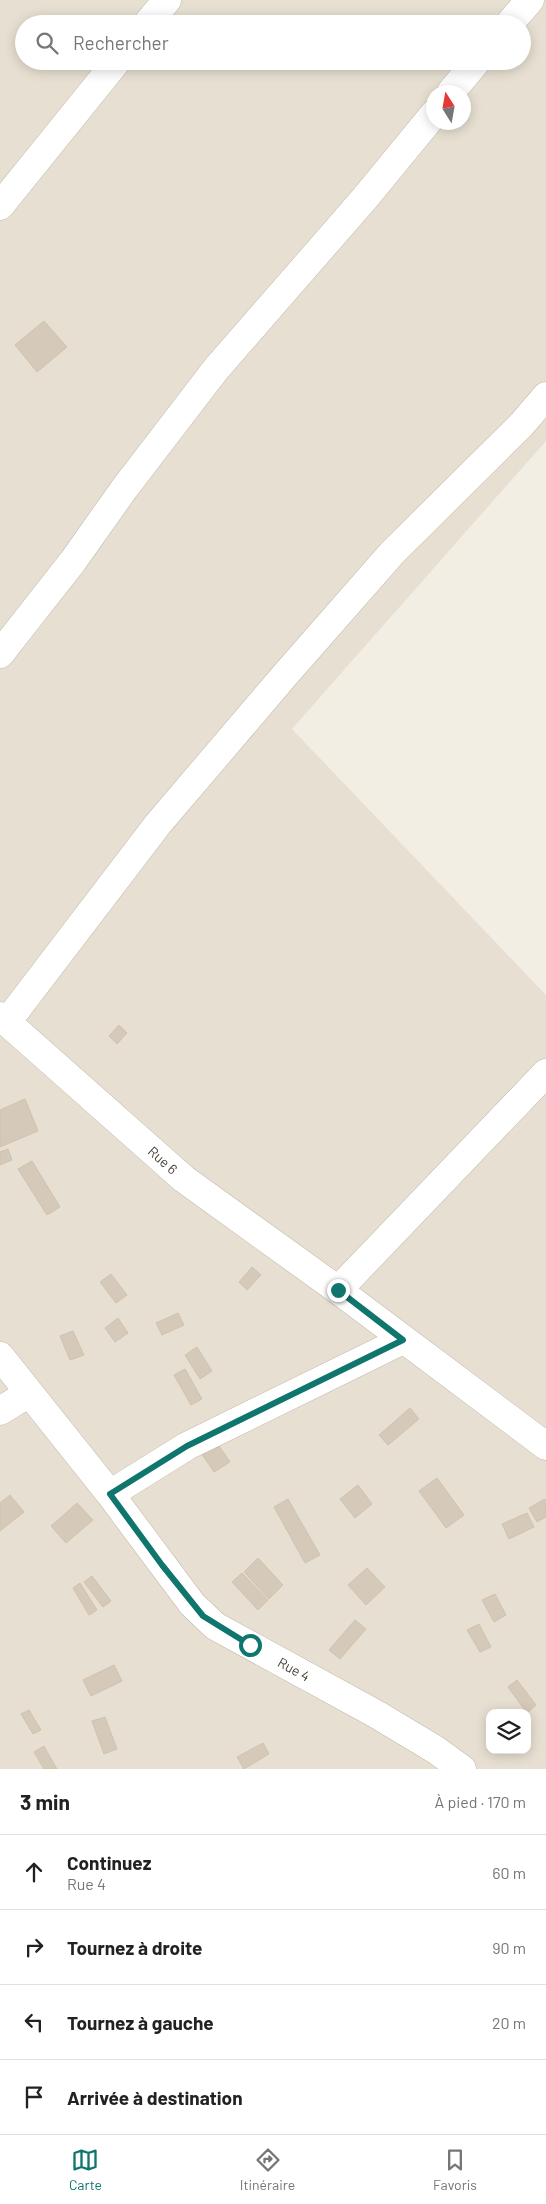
<!DOCTYPE html>
<html lang="fr">
<head>
<meta charset="utf-8">
<style>
	:root { --surface:#fff; --page:#f2f2f2; --text:#222; --muted:#767676; --line:#e0e0e0; --accent:#0f766e }
	body { margin:0; font-family:Barlow,sans-serif; background:var(--page); color:var(--text) }
	.controls { position:absolute; right:15px; bottom:15px; display:grid; overflow:hidden; border-radius:10px; box-shadow:0 2px 12px #0003 }
	.controls button { width:45px; height:45px; display:grid; place-items:center; padding:0; border:0; border-bottom:1px solid var(--line); background:var(--surface); color:var(--text); font:25px sans-serif }
	.compass { position:absolute; left:426px; top:85px; width:45px; height:45px; border-radius:50%; background:var(--surface); box-shadow:0 2px 12px #0003; rotate:349deg }
	.stop { position:absolute; width:15px; height:15px; margin:-11px; border:4px solid #0f766e; border-radius:50%; background:#fff }
	.stop.end { background:#0f766e; border-color:#fff; box-shadow:0 1px 5px #0008 }
	.list { margin:0; padding:0; list-style:none }
	h2 { display:flex; justify-content:space-between; align-items:center; height:65px; margin:0; padding:0 20px; font-size:21px }
	h2 small { font-size:16px; font-weight:400; color:var(--muted) }
	.list li { display:grid; grid-template-columns:32px 1fr auto; gap:15px; align-items:center; box-sizing:border-box; height:75px; padding:0 20px; border-top:1px solid var(--line) }
	.list b { display:block; font-size:19px; white-space:nowrap }
	.list p { margin:0; font-size:16px; white-space:nowrap; color:var(--muted) }
	.list em { font-size:16px; font-style:normal; color:var(--muted) }
	.icon { flex:none; width:28px; height:28px; fill:none; stroke:currentColor; stroke-width:2; stroke-linecap:round; stroke-linejoin:round }
	.map { position:relative; flex:none; width:546px; height:1769px; overflow:hidden }
	.search { position:absolute; background:var(--surface); box-shadow:0 2px 12px #0003; left:15px; right:15px; top:15px; height:55px; display:flex; align-items:center; gap:12px; box-sizing:border-box; padding:0 18px; border-radius:28px; color:var(--muted); font-size:19px }
	.sheet { height:365px; background:var(--surface) }
	nav { display:flex; justify-content:space-around; align-items:center; box-sizing:border-box; height:70px; border-top:1px solid var(--line); background:var(--surface); font-size:14px; color:var(--muted) }
	nav a { display:grid; justify-items:center; gap:2px }
	nav .on { color:var(--accent) }
	.map>svg:first-child { display:block }
</style>
</head>
<body>
<div class="map">
<svg width="546" height="1769" viewBox="0 0 546 1769">
	<rect width="100%" height="100%" fill="#f3eee4"/>
	<path fill="#e7e0d2" fill-rule="evenodd" d="M0 0H546V441L292 729 546 995V1769H0ZM24 24H522V61H24ZM434 92H464V122H434ZM490 1713H527V1750H490Z"/>
	<path fill="#d5cab9" stroke="#d0c2ac" d="M44 321 67 347 37 372 15 345Z
		M119 1025 127 1033 117 1044 109 1036Z
		M25 1099 38 1131 0 1147V1110Z
		M8 1149 12 1160 0 1165V1152Z
		M32 1161 60 1207 47 1215 18 1169Z
		M252 1267 261 1275 247 1290 239 1282Z
		M111 1274 127 1295 116 1303 100 1282Z
		M178 1313 184 1325 162 1335 156 1323Z
		M118 1318 128 1333 115 1342 105 1328Z
		M73 1331 84 1355 70 1360 60 1336Z
		M197 1347 212 1371 200 1379 185 1355Z
		M185 1369 202 1399 191 1405 174 1375Z
		M410 1408 419 1419 388 1445 379 1435Z
		M213 1437 230 1462 214 1472 197 1447Z
		M437 1478 464 1515 446 1528 419 1491Z
		M358 1485 372 1504 355 1518 340 1499Z
		M10 1495 24 1512 0 1531V1503Z
		M288 1499 320 1555 305 1563 274 1507Z
		M545 1499 546 1517 537 1522 529 1508Z
		M77 1503 93 1520 66 1543 51 1526Z
		M527 1513 534 1527 509 1539 502 1524Z
		M258 1558 283 1585 269 1599 244 1572Z
		M367 1568 385 1587 366 1605 348 1585Z
		M242 1573 268 1600 258 1610 232 1582Z
		M92 1576 111 1601 103 1607 84 1582Z
		M80 1583 97 1610 89 1615 73 1588Z
		M495 1594 506 1615 494 1622 482 1600Z
		M355 1620 366 1629 340 1659 329 1650Z
		M479 1624 491 1647 480 1652 467 1630Z
		M114 1665 122 1681 91 1696 83 1680Z
		M517 1680 536 1705 527 1713 508 1687Z
		M29 1710 41 1730 33 1734 21 1714Z
		M105 1717 117 1749 104 1754 92 1721Z
		M263 1743 269 1754 244 1769 237 1757Z
		M44 1746 57 1769H44L34 1752Z"/>
	<g fill="none" stroke-linecap="round" stroke-linejoin="round">
		<g stroke="#c1b9a9" stroke-width="29">
			<path id="minor" d="M147 24 167 0
				M509 24 530 0
				M451 92 477 61
				M0 206 117 61
				M0 654 73 561 124 489 216 369 365 198 434 114
				M0 1016 184 1179 338 1290 546 1446
				M7 1022 158 824 285 675 392 553 522 424 546 396
				M338 1290 546 1073
				M0 1356 110 1494 192 1604 215 1626 376 1714 436 1750 462 1769
				M0 1411 29 1393
				M110 1494 187 1446 403 1340"/>
		</g>
		<use href="#minor" stroke="#fff" stroke-width="28"/>
	</g>
	<g fill="none" stroke-linecap="round" stroke-linejoin="round">
		<path stroke="#0f766e" stroke-width="6" d="M250 1645 203 1616 162 1565 110 1494 187 1446 403 1340 338 1290"/>
	</g>
	<g text-anchor="middle" dominant-baseline="central" stroke-width="4" stroke-linejoin="round" paint-order="stroke">
		<g font-size="14" fill="#453e34" stroke="#fff">
			<text transform="translate(163 1160) rotate(42)">Rue 6</text>
			<text transform="translate(294 1669) rotate(29)">Rue 4</text>
		</g>
	</g>
</svg>
<div class="controls">
<button><svg class="icon" aria-label="layers" viewBox="0 0 24 24"><path d="M12 4l9 5-9 5-9-5zM3 14l9 5 9-5"/></svg></button>
</div>
<svg class="compass" viewBox="-18 -18 36 36"><path d="M0-13l5 13h-10z" fill="#e53935"/><path d="M0 13l5-13h-10z" fill="#767676"/></svg>
<div class="stop" style="left:250px;top:1645px"></div>
<div class="stop end" style="left:338px;top:1290px"></div>
<div class="search"><svg class="icon" aria-label="search" viewBox="0 0 24 24"><circle cx="10" cy="10" r="6"/><path d="M15 15l6 6"/></svg>Rechercher</div>
</div>
<section class="sheet">
<h2>3 min<small>À pied · 170 m</small></h2>
<ul class="list">
<li><svg class="icon" aria-label="ahead" viewBox="0 0 24 24"><path d="M12 20V5M6 11l6-6 6 6"/></svg><div><b>Continuez</b><p>Rue 4</p></div><em>60 m</em></li>
<li><svg class="icon" aria-label="right" viewBox="0 0 24 24"><path d="M7 20v-9h11M14 6l5 5-5 5"/></svg><div><b>Tournez à droite</b></div><em>90 m</em></li>
<li><svg class="icon" aria-label="left" viewBox="0 0 24 24"><path d="M17 20v-9H6M10 6l-5 5 5 5"/></svg><div><b>Tournez à gauche</b></div><em>20 m</em></li>
<li><svg class="icon" aria-label="arrive" viewBox="0 0 24 24"><path d="M6 21V4h12l-3 4 3 4H6"/></svg><div><b>Arrivée à destination</b></div></li>
</ul>
</section>
<nav>
<a class="on"><svg class="icon" aria-label="map" viewBox="0 0 24 24"><path d="M3 6l6-2 6 2 6-2v14l-6 2-6-2-6 2zM9 4v14M15 6v14"/></svg>Carte</a>
<a><svg class="icon" aria-label="directions" viewBox="0 0 24 24"><path d="M12 3l9 9-9 9-9-9zM9 14v-3h6M13 9l2 2-2 2"/></svg>Itinéraire</a>
<a><svg class="icon" aria-label="saved" viewBox="0 0 24 24"><path d="M7 4h10v16l-5-4-5 4z"/></svg>Favoris</a>
</nav>
</body>
</html>
